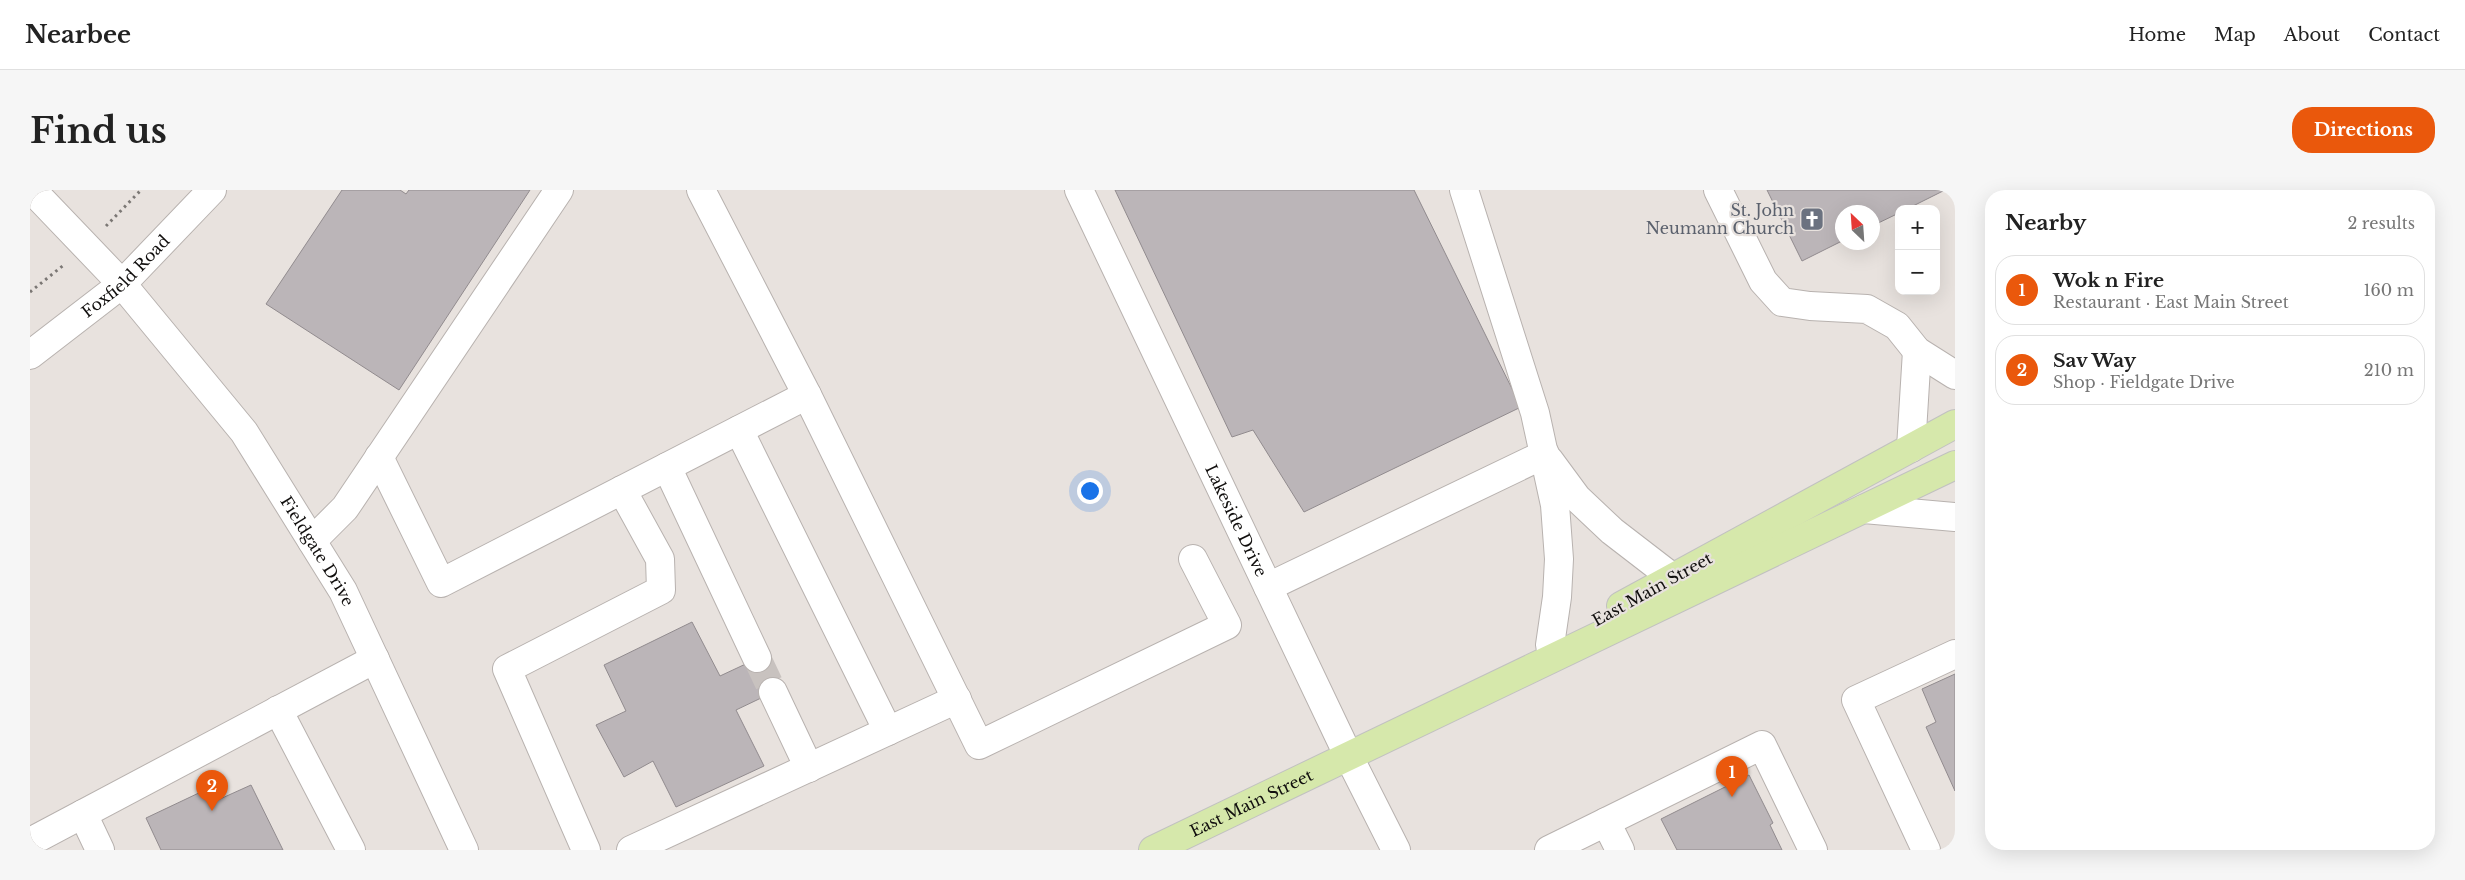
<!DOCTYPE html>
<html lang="en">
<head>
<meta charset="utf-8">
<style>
	:root { --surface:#fff; --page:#f6f6f6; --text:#222; --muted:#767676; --line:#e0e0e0; --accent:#ea580c }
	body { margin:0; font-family:"Libre Baskerville",serif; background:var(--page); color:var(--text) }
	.controls { position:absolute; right:15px; top:15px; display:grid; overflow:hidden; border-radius:10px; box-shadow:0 5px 20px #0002 }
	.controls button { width:45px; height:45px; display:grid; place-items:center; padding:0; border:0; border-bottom:1px solid var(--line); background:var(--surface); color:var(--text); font:25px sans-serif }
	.compass { position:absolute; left:1805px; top:15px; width:45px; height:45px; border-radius:50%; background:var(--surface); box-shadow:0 5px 20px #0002; rotate:335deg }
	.you { position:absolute; left:1059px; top:300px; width:18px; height:18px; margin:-12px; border:4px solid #fff; border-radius:50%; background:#1a73e8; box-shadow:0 0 0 8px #1a73e833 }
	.badge { display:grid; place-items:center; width:32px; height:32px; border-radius:50%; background:var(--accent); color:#fff; font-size:16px; font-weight:700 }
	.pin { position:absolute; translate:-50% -41px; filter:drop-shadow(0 1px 2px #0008) }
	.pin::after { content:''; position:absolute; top:26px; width:18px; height:15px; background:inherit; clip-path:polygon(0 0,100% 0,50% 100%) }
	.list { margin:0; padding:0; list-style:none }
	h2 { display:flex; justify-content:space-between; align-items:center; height:65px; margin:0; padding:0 20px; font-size:21px }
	h2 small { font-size:16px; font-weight:400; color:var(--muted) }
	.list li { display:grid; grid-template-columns:32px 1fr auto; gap:15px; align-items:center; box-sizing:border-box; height:70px; margin:0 10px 10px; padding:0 10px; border:1px solid var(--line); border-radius:20px }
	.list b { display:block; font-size:19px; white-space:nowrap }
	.list p { margin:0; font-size:16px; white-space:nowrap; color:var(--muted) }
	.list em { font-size:16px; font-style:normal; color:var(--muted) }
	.map { position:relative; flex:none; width:1925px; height:660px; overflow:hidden; border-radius:20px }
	header { display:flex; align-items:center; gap:30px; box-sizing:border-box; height:70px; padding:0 25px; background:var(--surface); border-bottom:1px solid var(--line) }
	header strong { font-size:24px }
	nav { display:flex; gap:28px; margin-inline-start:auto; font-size:18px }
	.intro { display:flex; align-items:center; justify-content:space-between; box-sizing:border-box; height:120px; padding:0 30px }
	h1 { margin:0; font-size:35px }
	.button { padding:12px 22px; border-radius:20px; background:var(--accent); color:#fff; font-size:18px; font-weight:700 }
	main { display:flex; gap:30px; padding:0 30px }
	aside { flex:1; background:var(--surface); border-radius:20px; box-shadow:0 5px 20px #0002 }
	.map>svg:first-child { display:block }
</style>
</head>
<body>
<header>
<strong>Nearbee</strong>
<nav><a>Home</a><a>Map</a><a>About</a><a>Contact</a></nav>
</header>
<div class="intro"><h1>Find us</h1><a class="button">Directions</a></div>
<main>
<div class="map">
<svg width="1925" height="660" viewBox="0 0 1925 660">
	<rect width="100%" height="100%" fill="#e8e2de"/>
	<path fill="#bbb5b8" stroke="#918b8e" d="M312 0H370L376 4 379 0H500L369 200 236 114Z
		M1085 0H1384L1491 217 1274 322 1223 240 1202 247Z
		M1737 0H1915L1877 19H1869V23L1842 36V22H1812V51L1772 71Z
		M662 432 690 486 737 464 752 498 706 520 734 576 646 617 623 571 594 587 566 535 596 521 574 475Z
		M1925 484V601L1896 537 1906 532 1892 499Z
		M1719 585 1743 633 1740 635 1752 660H1647L1631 629Z
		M221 595 253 660H131L116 628 173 601 179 614Z"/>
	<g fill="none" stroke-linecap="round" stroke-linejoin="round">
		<path stroke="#c8c2bf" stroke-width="28" stroke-dasharray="28 14" stroke-linecap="butt" d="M727 468 743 502"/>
		<g stroke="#b8b2af" stroke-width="30">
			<g id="minor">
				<path id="s1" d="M2 0 92 94 214 242 313 401 434 660"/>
				<path d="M671 0 777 205 949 555 1197 435 1163 369"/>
				<path id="s2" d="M1049 0 1318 565 1366 660"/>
				<path d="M1434 0 1505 223 1525 315 1529 369 1527 407 1520 455"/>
				<path d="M1688 0 1733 91 1752 112 1780 116 1837 119 1867 136 1887 161 1925 185"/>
				<path id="s3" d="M0 165 92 94 182 0"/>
				<path d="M709 240 858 541"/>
				<path d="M1881 258 1887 161"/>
				<path d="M349 267 411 393 777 205"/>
				<path d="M1519 270 1547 308 1582 341 1643 388"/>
				<path d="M637 277 727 468"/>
				<path d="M1834 319 1925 327"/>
				<path d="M282 351 315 318 529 0"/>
				<path d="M1238 397 1515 264"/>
				<path d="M743 502 779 578"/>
				<path d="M248 520 321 660"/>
				<path d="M53 624 70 660"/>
				<path d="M1576 632 1732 555 1783 660"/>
				<path d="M0 652 345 469"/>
				<path d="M556 660 477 479 631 400 630 369 592 300"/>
				<path d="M601 660 927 509"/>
				<path d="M1519 660 1576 632 1590 660"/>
				<path d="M1896 660 1826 510 1925 464"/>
			</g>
		</g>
		<g stroke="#c1c1c0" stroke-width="30">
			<g id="major">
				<path d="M1591 416 1925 234"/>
				<path id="s4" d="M1123 660 1925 275"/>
			</g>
		</g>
		<path stroke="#7b7774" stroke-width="3" stroke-dasharray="2.5 4" stroke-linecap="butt" d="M76 36 111 0
			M0 102 35 74"/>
		<use href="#minor" stroke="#fff" stroke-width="28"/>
		<use href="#major" stroke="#d6e8ab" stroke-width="28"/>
	</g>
	<defs>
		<g id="church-square" transform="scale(1.25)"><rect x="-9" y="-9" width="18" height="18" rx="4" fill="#6b7280" stroke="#e8e2de"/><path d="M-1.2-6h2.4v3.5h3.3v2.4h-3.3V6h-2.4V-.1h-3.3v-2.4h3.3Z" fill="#fff"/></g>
	</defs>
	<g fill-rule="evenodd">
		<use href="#church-square" x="1782" y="29"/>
	</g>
	<g text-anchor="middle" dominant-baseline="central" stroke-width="4.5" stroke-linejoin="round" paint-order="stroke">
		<g font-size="16" fill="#5b616d" stroke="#e8e2de" text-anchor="end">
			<text x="1764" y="20">St. John<tspan x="1764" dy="18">Neumann Church</tspan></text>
		</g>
		<g font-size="16" fill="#110f0e" stroke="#e8e2de">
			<text stroke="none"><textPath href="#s3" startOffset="124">Foxfield Road</textPath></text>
			<text stroke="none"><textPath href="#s2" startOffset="366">Lakeside Drive</textPath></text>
			<text stroke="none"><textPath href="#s1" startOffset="462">Fieldgate Drive</textPath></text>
			<text transform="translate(1622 399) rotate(-29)">East Main Street</text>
			<text stroke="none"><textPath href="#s4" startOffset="109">East Main Street</textPath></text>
		</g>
	</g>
</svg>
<div class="controls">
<button>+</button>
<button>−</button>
</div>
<svg class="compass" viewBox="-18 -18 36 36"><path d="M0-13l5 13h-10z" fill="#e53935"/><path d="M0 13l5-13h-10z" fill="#767676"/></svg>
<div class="you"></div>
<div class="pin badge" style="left:1702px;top:607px">1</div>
<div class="pin badge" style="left:182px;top:621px">2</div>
</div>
<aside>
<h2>Nearby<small>2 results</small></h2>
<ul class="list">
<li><span class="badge">1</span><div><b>Wok n Fire</b><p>Restaurant · East Main Street</p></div><em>160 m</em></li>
<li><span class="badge">2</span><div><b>Sav Way</b><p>Shop · Fieldgate Drive</p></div><em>210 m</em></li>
</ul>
</aside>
</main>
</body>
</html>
